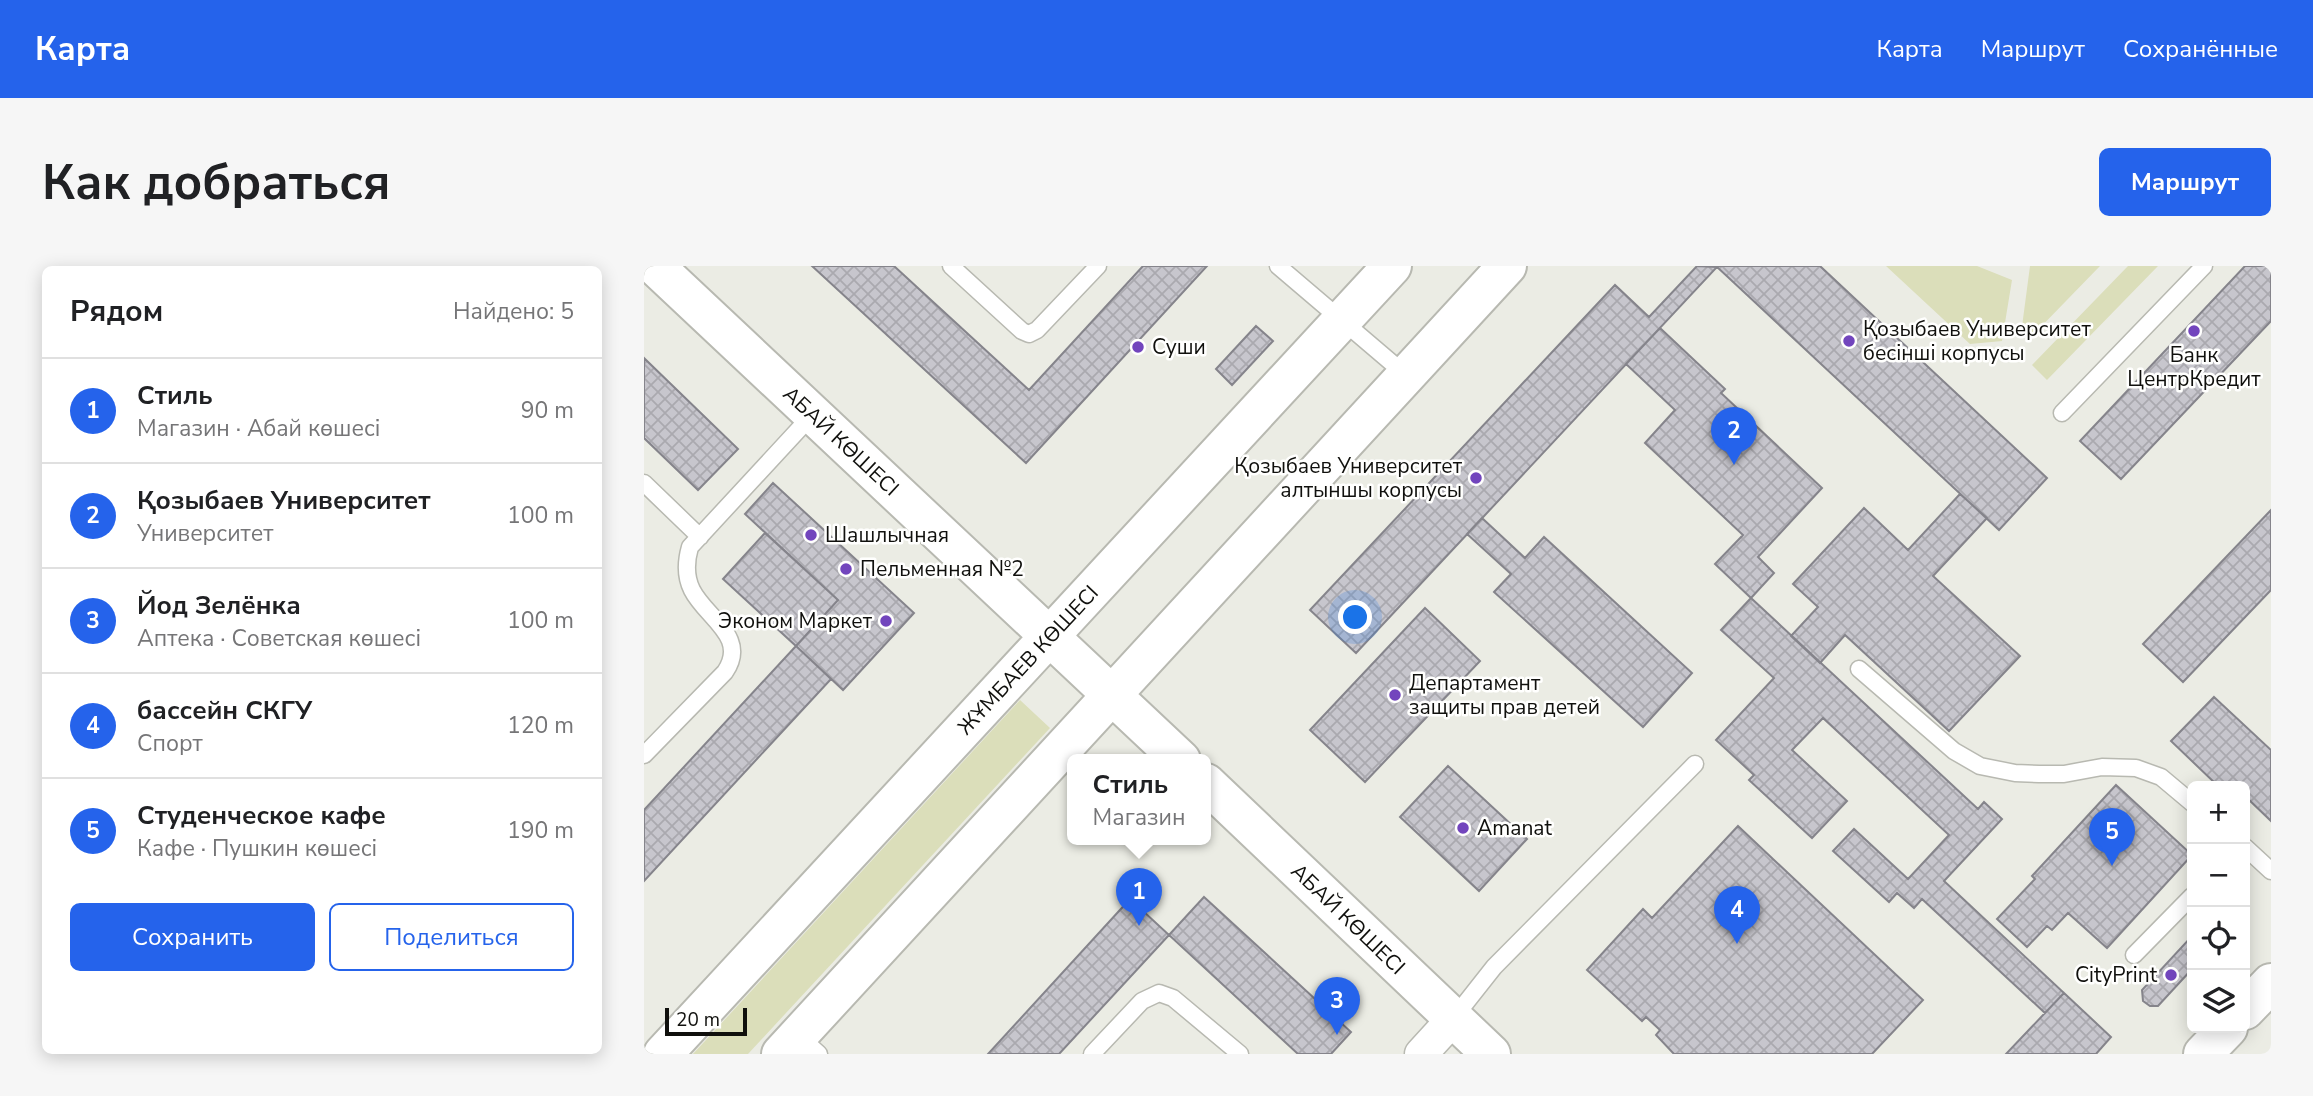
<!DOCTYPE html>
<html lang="ru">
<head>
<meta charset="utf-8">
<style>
	:root { --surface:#fff; --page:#f6f6f6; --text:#202124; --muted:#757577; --line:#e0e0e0; --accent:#2563eb }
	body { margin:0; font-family:"Nunito Sans",sans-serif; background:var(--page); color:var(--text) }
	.controls { position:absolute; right:21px; bottom:21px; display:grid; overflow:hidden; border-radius:10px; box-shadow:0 4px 18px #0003 }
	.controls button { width:63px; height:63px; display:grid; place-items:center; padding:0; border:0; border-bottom:2px solid var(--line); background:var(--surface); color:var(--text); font:35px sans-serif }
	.scale { position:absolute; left:21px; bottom:18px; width:82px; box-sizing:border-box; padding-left:7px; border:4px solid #10100d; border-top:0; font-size:19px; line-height:24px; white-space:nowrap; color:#10100d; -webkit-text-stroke:5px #fffffe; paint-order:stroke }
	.you { position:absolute; left:712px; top:352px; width:24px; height:24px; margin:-18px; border:5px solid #fff; border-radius:50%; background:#1a73e8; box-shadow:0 0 0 10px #1a73e833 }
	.badge { display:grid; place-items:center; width:46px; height:46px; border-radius:50%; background:var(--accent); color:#fff; font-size:23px; font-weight:700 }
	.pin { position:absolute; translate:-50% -58px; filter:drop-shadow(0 2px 4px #0008) }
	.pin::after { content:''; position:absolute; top:37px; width:24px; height:21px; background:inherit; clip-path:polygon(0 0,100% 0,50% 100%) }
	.popup { position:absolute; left:423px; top:488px; width:144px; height:91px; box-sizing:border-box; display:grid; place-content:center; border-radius:10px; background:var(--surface); filter:drop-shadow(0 2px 5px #0005); font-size:23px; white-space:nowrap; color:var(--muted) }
	.popup b { font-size:26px; color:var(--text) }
	.popup::after { content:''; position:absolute; left:50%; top:100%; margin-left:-14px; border:14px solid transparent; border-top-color:var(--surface) }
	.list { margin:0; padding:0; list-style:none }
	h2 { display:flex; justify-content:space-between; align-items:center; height:91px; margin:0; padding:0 28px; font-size:30px }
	h2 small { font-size:23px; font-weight:400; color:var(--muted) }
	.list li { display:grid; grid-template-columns:46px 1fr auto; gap:21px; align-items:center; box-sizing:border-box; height:105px; padding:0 28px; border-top:2px solid var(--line) }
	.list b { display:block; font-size:26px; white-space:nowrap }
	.list p { margin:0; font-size:23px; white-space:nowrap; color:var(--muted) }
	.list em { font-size:23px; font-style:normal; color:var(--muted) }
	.actions { display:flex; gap:14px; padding:21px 28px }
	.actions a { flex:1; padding:16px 0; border:2px solid var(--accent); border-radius:10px; text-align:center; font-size:24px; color:var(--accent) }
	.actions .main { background:var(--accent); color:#fff }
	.icon { flex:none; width:38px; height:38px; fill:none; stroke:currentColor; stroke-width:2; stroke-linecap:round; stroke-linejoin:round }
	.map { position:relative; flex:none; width:1627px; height:788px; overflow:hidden; border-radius:10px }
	header { display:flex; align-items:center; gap:42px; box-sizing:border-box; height:98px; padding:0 35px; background:var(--accent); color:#fff }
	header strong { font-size:33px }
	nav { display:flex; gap:38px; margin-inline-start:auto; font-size:24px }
	.intro { display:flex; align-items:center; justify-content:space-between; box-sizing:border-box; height:168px; padding:0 42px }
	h1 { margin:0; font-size:49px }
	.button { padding:18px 32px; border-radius:10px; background:var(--accent); color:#fff; font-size:24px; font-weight:700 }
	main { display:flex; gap:42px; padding:0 42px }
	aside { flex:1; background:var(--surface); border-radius:10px; box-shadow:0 4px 18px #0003 }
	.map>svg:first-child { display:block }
</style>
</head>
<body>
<header>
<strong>Карта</strong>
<nav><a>Карта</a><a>Маршрут</a><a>Сохранённые</a></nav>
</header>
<div class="intro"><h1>Как добраться</h1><a class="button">Маршрут</a></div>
<main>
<aside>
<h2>Рядом<small>Найдено: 5</small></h2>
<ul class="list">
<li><span class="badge">1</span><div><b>Стиль</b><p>Магазин · Абай көшесі</p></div><em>90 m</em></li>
<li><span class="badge">2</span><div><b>Қозыбаев Университет</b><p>Университет</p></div><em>100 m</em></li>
<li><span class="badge">3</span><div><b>Йод Зелёнка</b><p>Аптека · Советская көшесі</p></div><em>100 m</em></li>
<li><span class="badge">4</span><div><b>бассейн СКГУ</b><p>Спорт</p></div><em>120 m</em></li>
<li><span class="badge">5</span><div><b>Студенческое кафе</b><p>Кафе · Пушкин көшесі</p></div><em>190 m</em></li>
</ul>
<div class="actions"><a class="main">Сохранить</a><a>Поделиться</a></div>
</aside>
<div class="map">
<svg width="1627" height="788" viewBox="0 0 1627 788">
	<defs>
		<pattern id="building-cross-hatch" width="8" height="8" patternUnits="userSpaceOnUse" patternTransform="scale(1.75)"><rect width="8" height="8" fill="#c7c6cd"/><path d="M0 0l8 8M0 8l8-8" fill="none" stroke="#aaa9af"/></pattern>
	</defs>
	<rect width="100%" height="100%" fill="#ebece4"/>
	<path fill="#dbdeba" d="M1242 0H1333L1368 14 1358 75 1326 78Z
		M1386 0H1456L1384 74 1377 68Z
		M1484 0H1514L1403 114 1388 99Z
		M376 434 406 462 104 788H49Z"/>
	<path fill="url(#building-cross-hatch)" stroke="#85848b" stroke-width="2" d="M168 0H250L385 124 499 0H563L382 197Z
		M1053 0 1073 1 712 387 666 344 971 19 1005 51Z
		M1072 0H1176L1403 212 1355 264Z
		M1601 0H1627V55L1477 213 1436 175Z
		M612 60 629 75 588 119 572 103Z
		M1016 62 1081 123 1077 127 1178 222 1114 291 1130 307 1107 332 1071 298 1099 269 1001 177 1031 144 982 98Z
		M0 92 94 183 54 224 0 172Z
		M129 217 270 347 199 424 152 380 194 334 101 248Z
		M1316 228 1343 252 1289 310 1376 390 1305 465 1201 369 1176 397 1147 370 1174 341 1149 318 1220 242 1264 284Z
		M1627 244V324L1539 416 1499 378Z
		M838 252 881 292 900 271 1048 407 999 461 850 326 867 308 823 268Z
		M121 267 194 334 152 380 79 313Z
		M1107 332 1334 543 1340 536 1358 553 1300 615 1420 727 1401 747 1278 633 1270 642 1253 627 1245 636 1189 585 1210 563 1264 613 1305 569 1179 452 1148 484 1203 535 1168 572 1105 514 1110 509 1072 474 1130 412 1077 364Z
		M781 342 836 395 721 516 666 464Z
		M152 380 187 413 0 615V544Z
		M1570 431 1627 484V555L1601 530V520H1574L1527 475Z
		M804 500 883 573 835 625 756 551Z
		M1472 519 1548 589 1463 682 1424 647 1408 664 1403 660 1383 681 1353 653 1391 613 1388 610Z
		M1094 560 1279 734 1228 788H1030L1012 769 1016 764 1002 751 998 755 943 704 999 643 1008 652Z
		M560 631 707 766 687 788H654L525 669Z
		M486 633 525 669 415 788H344Z
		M1548 670V703L1514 740H1506L1499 735 1498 724Z
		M1420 727 1467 771 1452 788H1362Z"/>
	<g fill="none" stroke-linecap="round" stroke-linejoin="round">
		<g stroke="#b8b9b1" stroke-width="19">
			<path id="lane" d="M307 0 378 65 385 68 393 64 454 0
				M634 0 762 109
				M1418 147 1560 0
				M0 217 56 271
				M1215 403 1310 485 1336 500 1371 507 1395 508H1420L1458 501 1492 502 1517 511 1548 537
				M0 489 81 406C105 371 62 352 48 324 41 310 42 295 46 281L169 148
				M1601 581 1627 605
				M1490 689 1548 630
				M809 753 850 701 1051 498
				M154 769 175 788
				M448 788 498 735 515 727 529 732 596 788"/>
		</g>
		<g stroke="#b8b9b1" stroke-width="35">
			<path id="street" d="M777 788 809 753"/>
		</g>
		<g stroke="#b8b9b1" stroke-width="42">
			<path id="secondary" d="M11 0 537 494
				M562 517 847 788
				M1601 744 1627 717
				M19 788 748 0
				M137 788 863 0
				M1559 788 1584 762"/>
		</g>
		<use href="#lane" stroke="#fff" stroke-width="16"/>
		<use href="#street" stroke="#fff" stroke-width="32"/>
		<use href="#secondary" stroke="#fff" stroke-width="38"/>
	</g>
	<g fill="#7245bd" stroke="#fffffe" stroke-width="2.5">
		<circle cx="1550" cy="65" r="7"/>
		<circle cx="1205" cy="75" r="7"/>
		<circle cx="494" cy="81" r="7"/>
		<circle cx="832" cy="212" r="7"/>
		<circle cx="167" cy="269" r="7"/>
		<circle cx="202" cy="303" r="7"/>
		<circle cx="242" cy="355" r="7"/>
		<circle cx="751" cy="429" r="7"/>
		<circle cx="819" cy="562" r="7"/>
		<circle cx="1527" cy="709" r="7"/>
	</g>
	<g text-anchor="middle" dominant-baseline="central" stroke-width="5" stroke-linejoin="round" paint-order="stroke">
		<g font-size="21" fill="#10100d" stroke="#fffffe" text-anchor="start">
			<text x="1219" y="63">Қозыбаев Университет<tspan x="1219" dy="24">бесінші корпусы</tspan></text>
			<text x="508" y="81">Суши</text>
			<text x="1550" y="89" text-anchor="middle">Банк<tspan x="1550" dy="24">ЦентрКредит</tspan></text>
			<text x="818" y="200" text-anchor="end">Қозыбаев Университет<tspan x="818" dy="24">алтыншы корпусы</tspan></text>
			<text x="181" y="269">Шашлычная</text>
			<text x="216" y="303">Пельменная №2</text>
			<text x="228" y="355" text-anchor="end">Эконом Маркет</text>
			<text x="765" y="417">Департамент<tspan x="765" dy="24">защиты прав детей</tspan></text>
			<text x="833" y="562">Amanat</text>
			<text x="1513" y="709" text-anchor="end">CityPrint</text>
		</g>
		<g font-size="21" fill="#10100d" stroke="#fffffe">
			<text transform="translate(197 175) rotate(43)">АБАЙ КӨШЕСІ</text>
			<text transform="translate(384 394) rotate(-47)">ЖҰМБАЕВ КӨШЕСІ</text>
			<text transform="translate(704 653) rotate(44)">АБАЙ КӨШЕСІ</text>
		</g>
	</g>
</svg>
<div class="controls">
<button>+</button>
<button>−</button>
<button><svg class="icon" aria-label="locate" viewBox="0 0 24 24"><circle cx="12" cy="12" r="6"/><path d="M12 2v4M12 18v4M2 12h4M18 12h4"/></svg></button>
<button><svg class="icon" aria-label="layers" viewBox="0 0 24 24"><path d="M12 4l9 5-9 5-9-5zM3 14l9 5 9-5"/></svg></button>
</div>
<div class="scale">20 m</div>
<div class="you"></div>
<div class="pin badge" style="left:495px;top:660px">1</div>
<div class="popup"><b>Стиль</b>Магазин</div>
<div class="pin badge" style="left:1090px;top:199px">2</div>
<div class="pin badge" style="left:693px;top:769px">3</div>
<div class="pin badge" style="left:1093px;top:678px">4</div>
<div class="pin badge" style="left:1468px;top:600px">5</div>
</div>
</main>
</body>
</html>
